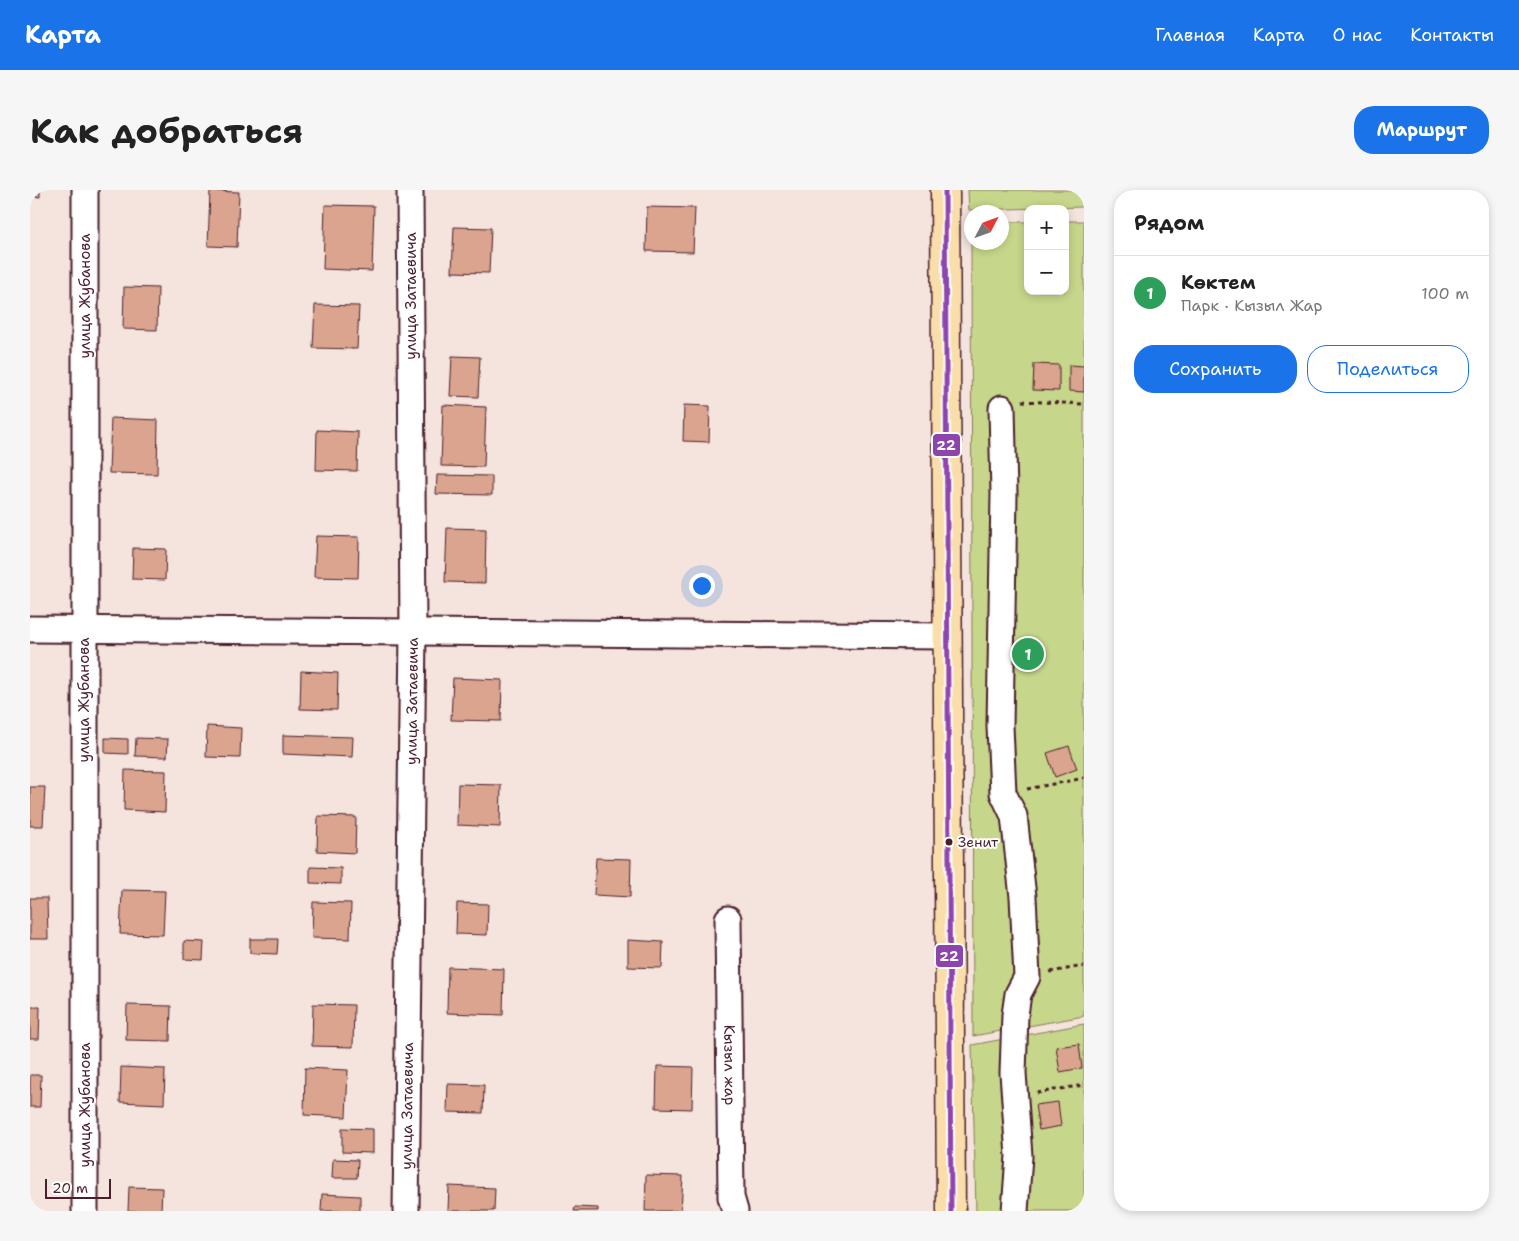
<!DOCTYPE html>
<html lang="ru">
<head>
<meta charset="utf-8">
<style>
	:root { --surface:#fff; --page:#f6f6f6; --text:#222; --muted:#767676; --line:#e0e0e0; --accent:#1a73e8 }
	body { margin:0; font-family:"Shantell Sans",sans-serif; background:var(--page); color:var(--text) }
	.controls { position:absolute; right:15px; top:15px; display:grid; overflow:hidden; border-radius:10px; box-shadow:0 2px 8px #0003 }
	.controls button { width:45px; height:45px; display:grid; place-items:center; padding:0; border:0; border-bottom:1px solid var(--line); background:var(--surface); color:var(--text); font:25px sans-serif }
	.compass { position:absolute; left:934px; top:15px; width:45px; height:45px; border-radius:50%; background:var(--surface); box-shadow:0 2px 8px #0003; rotate:49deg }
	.scale { position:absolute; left:15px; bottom:12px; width:66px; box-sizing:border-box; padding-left:5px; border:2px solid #4a1f2b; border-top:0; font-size:14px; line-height:18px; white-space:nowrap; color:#4a1f2b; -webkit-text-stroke:4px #fff; paint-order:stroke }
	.you { position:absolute; left:671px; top:395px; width:18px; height:18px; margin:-12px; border:4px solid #fff; border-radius:50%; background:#1a73e8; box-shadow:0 0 0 8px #1a73e833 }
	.badge { display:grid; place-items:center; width:32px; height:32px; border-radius:50%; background:var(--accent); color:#fff; font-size:16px; font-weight:700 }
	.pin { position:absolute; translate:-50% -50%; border:2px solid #fff; box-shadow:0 1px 5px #0006 }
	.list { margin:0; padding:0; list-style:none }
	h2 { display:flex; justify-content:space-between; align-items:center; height:65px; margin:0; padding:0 20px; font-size:21px }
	h2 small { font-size:16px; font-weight:400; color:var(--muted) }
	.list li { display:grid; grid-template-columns:32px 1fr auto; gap:15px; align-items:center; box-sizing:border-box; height:75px; padding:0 20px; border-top:1px solid var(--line) }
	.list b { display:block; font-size:19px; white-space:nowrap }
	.list p { margin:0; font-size:16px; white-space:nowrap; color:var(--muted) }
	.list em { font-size:16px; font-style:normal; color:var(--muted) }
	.actions { display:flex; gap:10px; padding:15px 20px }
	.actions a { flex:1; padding:11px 0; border:1px solid var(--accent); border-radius:20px; text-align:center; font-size:18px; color:var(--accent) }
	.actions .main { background:var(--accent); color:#fff }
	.map { position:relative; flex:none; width:1054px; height:1021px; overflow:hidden; border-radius:20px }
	header { display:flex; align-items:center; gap:30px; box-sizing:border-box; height:70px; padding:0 25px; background:var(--accent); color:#fff }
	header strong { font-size:24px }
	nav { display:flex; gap:28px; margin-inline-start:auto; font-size:18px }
	.intro { display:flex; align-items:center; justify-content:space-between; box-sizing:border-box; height:120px; padding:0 30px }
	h1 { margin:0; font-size:35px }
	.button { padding:12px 22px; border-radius:20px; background:var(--accent); color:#fff; font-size:18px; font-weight:700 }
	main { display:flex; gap:30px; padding:0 30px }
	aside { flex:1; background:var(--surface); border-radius:20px; box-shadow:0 2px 8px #0003 }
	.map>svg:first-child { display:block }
</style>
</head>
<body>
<header>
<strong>Карта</strong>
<nav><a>Главная</a><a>Карта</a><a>О нас</a><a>Контакты</a></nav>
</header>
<div class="intro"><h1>Как добраться</h1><a class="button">Маршрут</a></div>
<main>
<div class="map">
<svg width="1054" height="1021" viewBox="0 0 1054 1021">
	<rect width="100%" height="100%" fill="#f4e4dd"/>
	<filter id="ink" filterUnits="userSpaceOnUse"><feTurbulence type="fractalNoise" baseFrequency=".02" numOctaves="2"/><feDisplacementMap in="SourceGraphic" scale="10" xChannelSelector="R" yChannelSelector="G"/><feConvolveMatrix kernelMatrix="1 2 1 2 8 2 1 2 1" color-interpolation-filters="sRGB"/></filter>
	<g filter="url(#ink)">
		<path fill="#c6d68a" stroke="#887a5a" d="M938 0H1054V17L939 20Z
			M1035 31H1054V826L943 846 941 33 942 52H972V32H998V101H1035Z
			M1054 834V1021H946L942 855Z"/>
		<path fill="#daa48f" stroke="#4a1f2b" d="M0 0H10V7L0 6Z
			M180 1 209 2 207 57 178 56Z
			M295 15 344 16 342 81 293 79Z
			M617 17 665 18 663 62 616 61Z
			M424 37 461 38 459 83 422 82Z
			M94 97 128 98 127 140 93 139Z
			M285 115 329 116 327 159 283 158Z
			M422 166 450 167 448 207 420 206Z
			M1004 174 1029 175V201L1003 200Z
			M1039 175 1054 176V202L1039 201Z
			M413 215 456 217 454 277 411 276Z
			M654 215 680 216 679 252 653 251Z
			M81 228 128 230 127 284 79 283Z
			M287 240 328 242 327 281 286 280Z
			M407 285 462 286V305L406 304Z
			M417 338 456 339 455 393 415 392Z
			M286 346 329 347 328 388 284 387Z
			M103 358 136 359 135 390 102 389Z
			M271 481 308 483 307 520 270 519Z
			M423 488 472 490 471 531 421 530Z
			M177 536 211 538 210 568 176 567Z
			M253 545 323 547 322 567 253 564Z
			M75 548 98 549V564L75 563Z
			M106 548 138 549 137 567 105 566Z
			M1039 556 1047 579 1025 587 1017 563Z
			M95 580 136 581 135 622 94 620Z
			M428 594 471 595 470 637 427 635Z
			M0 597H15L13 636H0Z
			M288 626 326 627 325 663 287 661Z
			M566 668 601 669 600 707 564 705Z
			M280 677 311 678V694L280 693Z
			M92 700 135 701 133 745 90 744Z
			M0 708H17L18 749H0Z
			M283 712 321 713 320 749 282 748Z
			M427 713 458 714 457 745 426 744Z
			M220 749H248L247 764 220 763Z
			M598 750 633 752 632 778 598 777Z
			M154 751 174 752 173 770 154 769Z
			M418 777 474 779 473 825 417 823Z
			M283 814 324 815 323 857 282 856Z
			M97 815 141 816 140 851 96 850Z
			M0 817H10L9 849H0Z
			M1049 854 1052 878 1030 882 1026 857Z
			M627 876 663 877 662 919 626 918Z
			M91 877 135 879 134 914 90 912Z
			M275 878 318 880 316 927 274 925Z
			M0 885H11L10 917H0Z
			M418 894 454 895 453 923 417 922Z
			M1028 912 1031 936 1009 940 1005 915Z
			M312 938 343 939V963L312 962Z
			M303 969 328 970 327 988H302Z
			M616 985 653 986 651 1021H615Z
			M419 996 465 998 464 1021H418Z
			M99 997 132 998 131 1021H98Z
			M292 1004 330 1006V1021H291Z
			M545 1017 568 1018V1021H544Z"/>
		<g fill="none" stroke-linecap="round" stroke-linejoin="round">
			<g stroke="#4a1f2b" stroke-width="29">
				<g id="minor">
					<path d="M972 218 974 304 970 536 973 603 984 626 993 707 997 787 988 804 985 825 983 883 989 966 985 1021"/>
					<path d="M0 439 917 446"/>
					<path id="s1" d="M698 729 701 1007 705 1021"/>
					<path d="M55 1021V0"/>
					<path id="s2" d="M376 1021 383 441 380 0"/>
				</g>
			</g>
			<g stroke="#4a1f2b" stroke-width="31">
				<path id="major" d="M915 0 921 1021"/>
			</g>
			<path stroke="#4a1f2b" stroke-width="3" stroke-dasharray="4 4" stroke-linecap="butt" d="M992 211 1054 214
				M997 599 1054 588
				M1020 782 1054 776
				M1007 903 1054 895"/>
			<use href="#minor" stroke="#fff" stroke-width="25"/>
			<use href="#major" stroke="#f9deab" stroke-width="28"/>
			<g stroke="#fff" stroke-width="9">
				<path id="bus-1" d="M915 0 921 1021"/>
			</g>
			<use href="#bus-1" stroke="#8e44ad" stroke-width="5"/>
		</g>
	</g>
	<circle fill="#4a1f2b" stroke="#fff" stroke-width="2" cx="919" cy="652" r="4.5"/>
	<g text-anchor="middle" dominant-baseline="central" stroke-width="4" stroke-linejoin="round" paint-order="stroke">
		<g font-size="14" fill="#4a1f2b" stroke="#fff" text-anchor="start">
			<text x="928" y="652">Зенит</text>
		</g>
		<g font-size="15" fill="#4a1f2b" stroke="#fff">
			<text transform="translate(55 106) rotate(-90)">улица Жубанова</text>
			<text transform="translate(381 106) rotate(-90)">улица Затаевича</text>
			<text transform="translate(54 510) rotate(-90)">улица Жубанова</text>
			<text stroke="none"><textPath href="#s2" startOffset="510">улица Затаевича</textPath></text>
			<text stroke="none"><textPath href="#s1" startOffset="146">Кызыл жар</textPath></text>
			<text transform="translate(55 915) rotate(-90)">улица Жубанова</text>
			<text stroke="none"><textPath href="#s2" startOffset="105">улица Затаевича</textPath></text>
		</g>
	</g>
	<g stroke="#fff" stroke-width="2">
		<rect x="902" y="243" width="29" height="24" rx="5" fill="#8e44ad"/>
		<rect x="905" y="754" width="29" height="24" rx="5" fill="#8e44ad"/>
	</g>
	<g font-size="14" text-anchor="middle" font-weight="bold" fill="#fff">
		<text x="916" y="260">22</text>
		<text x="919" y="771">22</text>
	</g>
</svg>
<div class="controls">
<button>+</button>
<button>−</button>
</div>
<svg class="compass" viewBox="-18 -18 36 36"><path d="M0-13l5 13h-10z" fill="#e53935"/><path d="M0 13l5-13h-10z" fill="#767676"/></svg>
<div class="scale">20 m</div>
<div class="you"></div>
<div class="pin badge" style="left:998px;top:464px;background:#2e9e5b">1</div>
</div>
<aside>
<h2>Рядом<small></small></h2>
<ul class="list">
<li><span class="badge" style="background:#2e9e5b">1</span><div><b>Көктем</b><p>Парк · Кызыл Жар</p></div><em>100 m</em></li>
</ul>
<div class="actions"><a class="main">Сохранить</a><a>Поделиться</a></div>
</aside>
</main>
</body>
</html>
